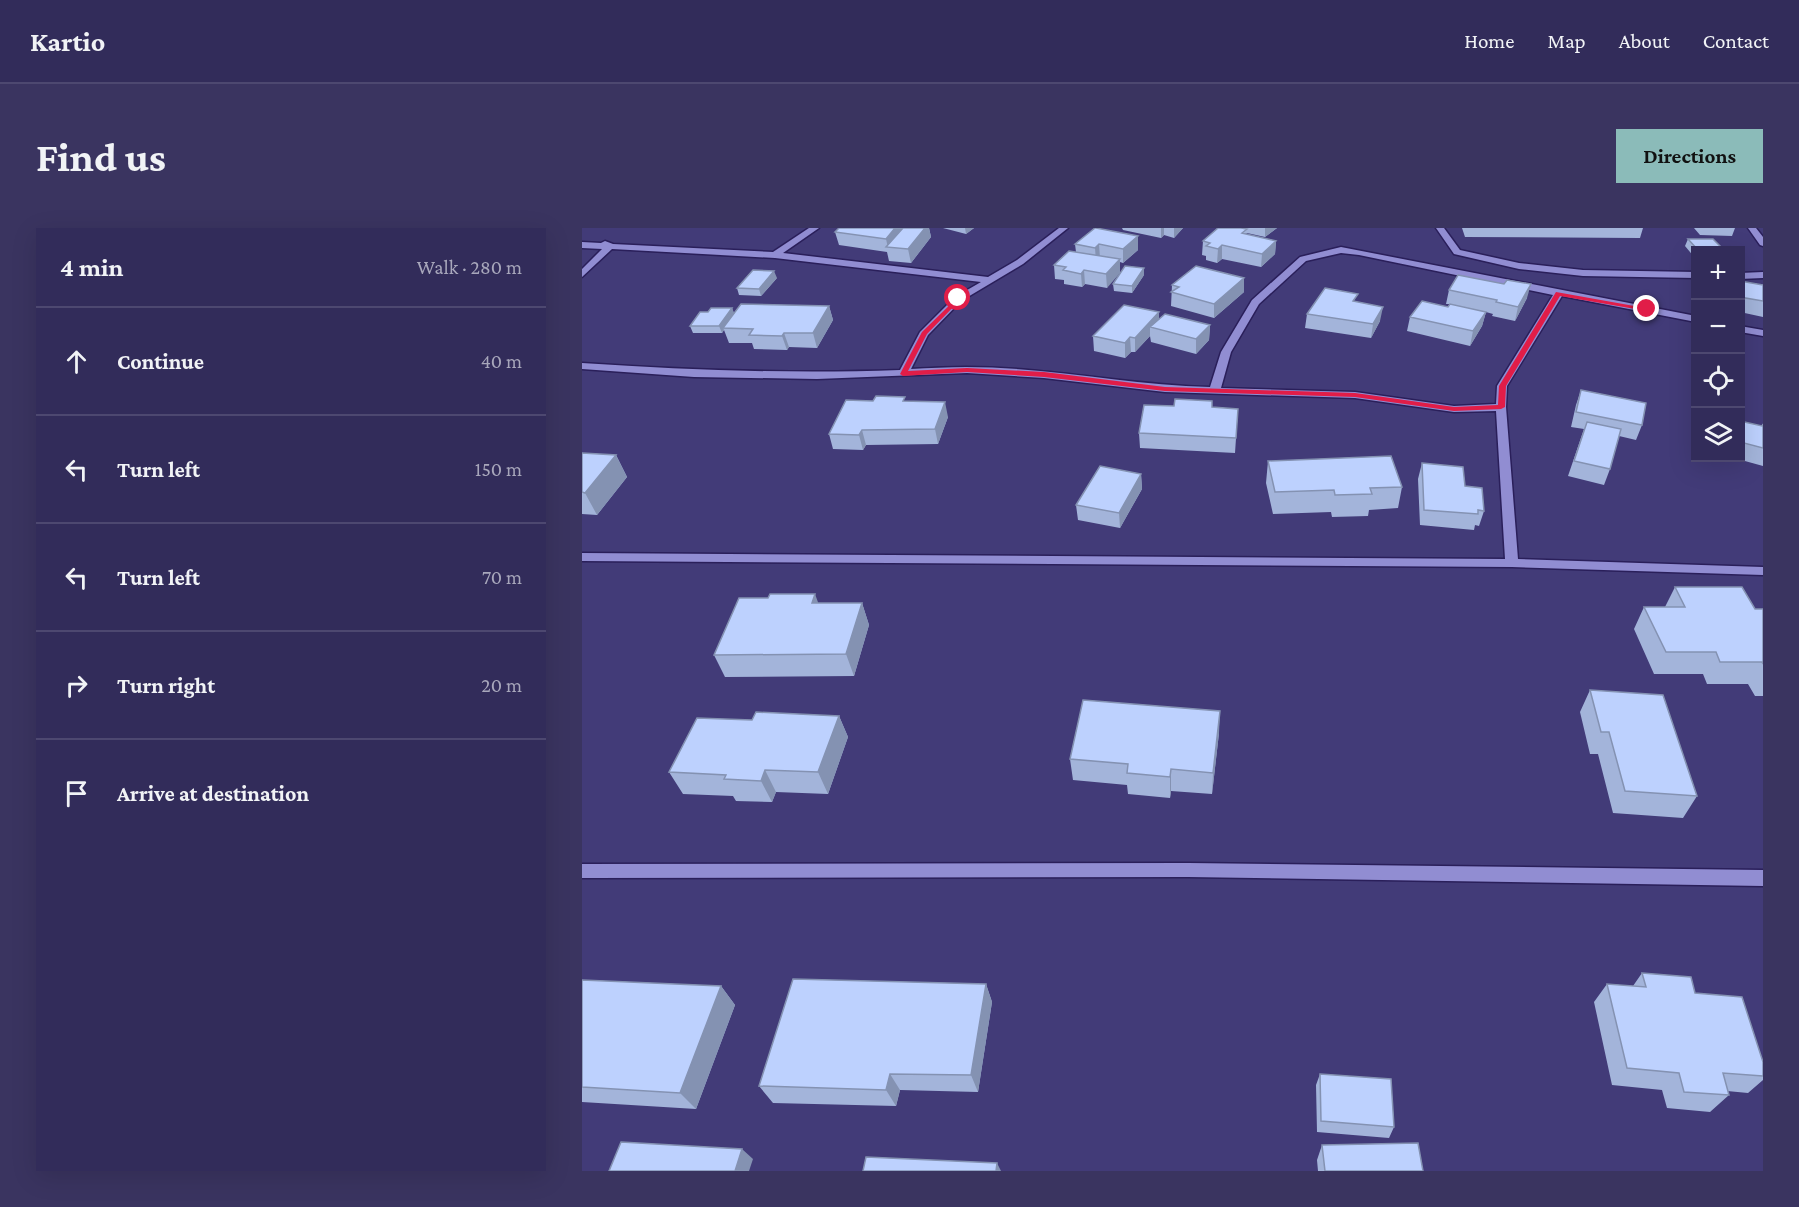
<!DOCTYPE html>
<html lang="en">
<head>
<meta charset="utf-8">
<style>
	:root { --surface:#322c5a; --page:#3a3460; --text:#f1f3f6; --muted:#a8a7bb; --line:#4d4870; --accent:#8bbbb9 }
	body { margin:0; font-family:"Crimson Pro",serif; background:var(--page); color:var(--text) }
	.controls { position:absolute; right:18px; top:18px; display:grid; overflow:hidden; border-radius:0px; box-shadow:0 6px 24px #0002 }
	.controls button { width:54px; height:54px; display:grid; place-items:center; padding:0; border:0; border-bottom:2px solid var(--line); background:var(--surface); color:var(--text); font:30px sans-serif }
	.stop { position:absolute; width:18px; height:18px; margin:-14px; border:4px solid #e11d48; border-radius:50%; background:#fff }
	.stop.end { background:#e11d48; border-color:#fff; box-shadow:0 2px 6px #0008 }
	.list { margin:0; padding:0; list-style:none }
	h2 { display:flex; justify-content:space-between; align-items:center; height:78px; margin:0; padding:0 24px; font-size:26px }
	h2 small { font-size:20px; font-weight:400; color:var(--muted) }
	.list li { display:grid; grid-template-columns:39px 1fr auto; gap:18px; align-items:center; box-sizing:border-box; height:108px; padding:0 24px; border-top:2px solid var(--line) }
	.list b { display:block; font-size:22px; white-space:nowrap }
	.list em { font-size:20px; font-style:normal; color:var(--muted) }
	.icon { flex:none; width:33px; height:33px; fill:none; stroke:currentColor; stroke-width:2; stroke-linecap:round; stroke-linejoin:round }
	.map { position:relative; flex:none; width:1181px; height:943px; overflow:hidden; border-radius:0px }
	header { display:flex; align-items:center; gap:36px; box-sizing:border-box; height:84px; padding:0 30px; background:var(--surface); border-bottom:2px solid var(--line) }
	header strong { font-size:28px }
	nav { display:flex; gap:33px; margin-inline-start:auto; font-size:21px }
	.intro { display:flex; align-items:center; justify-content:space-between; box-sizing:border-box; height:144px; padding:0 36px }
	h1 { margin:0; font-size:42px }
	.button { padding:15px 27px; border-radius:0px; background:var(--accent); color:#111; font-size:21px; font-weight:700 }
	main { display:flex; gap:36px; padding:0 36px }
	aside { flex:1; background:var(--surface); border-radius:0px; box-shadow:0 6px 24px #0002 }
	.map>svg:first-child { display:block }
</style>
</head>
<body>
<header>
<strong>Kartio</strong>
<nav><a>Home</a><a>Map</a><a>About</a><a>Contact</a></nav>
</header>
<div class="intro"><h1>Find us</h1><a class="button">Directions</a></div>
<main>
<aside>
<h2>4 min<small>Walk · 280 m</small></h2>
<ul class="list">
<li><svg class="icon" aria-label="ahead" viewBox="0 0 24 24"><path d="M12 20V5M6 11l6-6 6 6"/></svg><div><b>Continue</b></div><em>40 m</em></li>
<li><svg class="icon" aria-label="left" viewBox="0 0 24 24"><path d="M17 20v-9H6M10 6l-5 5 5 5"/></svg><div><b>Turn left</b></div><em>150 m</em></li>
<li><svg class="icon" aria-label="left" viewBox="0 0 24 24"><path d="M17 20v-9H6M10 6l-5 5 5 5"/></svg><div><b>Turn left</b></div><em>70 m</em></li>
<li><svg class="icon" aria-label="right" viewBox="0 0 24 24"><path d="M7 20v-9h11M14 6l5 5-5 5"/></svg><div><b>Turn right</b></div><em>20 m</em></li>
<li><svg class="icon" aria-label="arrive" viewBox="0 0 24 24"><path d="M6 21V4h12l-3 4 3 4H6"/></svg><div><b>Arrive at destination</b></div></li>
</ul>
</aside>
<div class="map">
<svg width="1181" height="943" viewBox="0 0 1181 943">
	<rect width="100%" height="100%" fill="#423b78"/>
	<g fill="none" stroke-linecap="round" stroke-linejoin="round">
		<g stroke="#2a1f5a" stroke-width="3">
			<path id="minor" d="M227 0H237L201 25 406 49 435 32 477 0H486L441 36 379 73 346 107 329 141C347 140 366 139 384 139 466 139 547 157 628 159L639 124 670 72 718 29 759 19 1114 88V94L980 68 925 158 924 179 936 331 1181 339V347L930 339 0 333V325L923 331 914 183 872 184 773 170 583 164 462 150 385 145 235 151 112 149 0 141V135C106 142 211 146 318 142L338 104 373 69 399 54 193 30 30 21 0 49V41L20 21 0 20V14L19 15 23 13 31 16 191 24ZM759 25 777 27 971 67 915 158 914 176 872 178 773 164 639 160 649 124 677 76 724 33Z
				M854 0H862L878 22 937 35 1001 42 1114 44V50L1001 48 937 41 872 26Z
				M1166 0H1174L1181 9V18L1178 17Z
				M1181 44V50L1158 51V45Z
				M1158 98 1181 102V108L1158 104Z
				M606 635 1181 642V658L606 649 0 650V636Z"/>
		</g>
		<use href="#minor" fill="#918dd2" fill-rule="evenodd"/>
	</g>
	<path fill="#a3b4da" d="M257 0H347L349 9 329 35 307 33 305 24 257 17 253 4Z
		M361 0H392L384 6Z
		M513 0 556 22 541 35 538 34 525 60 503 56 500 59 482 56V52L473 51 472 37 494 24 493 16Z
		M540 0H601L592 10 582 7 579 10 541 2Z
		M636 0H695L683 9 665 5 664 6 694 13 693 26 679 39 640 31 635 35 624 32V28L620 27 621 13Z
		M880 0H1061L1058 10 883 9Z
		M1112 0H1153L1150 8 1118 7Z
		M1106 11 1142 22H1113V30L1103 18Z
		M562 47 550 65 532 63 531 56Z
		M195 50 179 68 157 67 155 60Z
		M1158 53 1181 57V89L1158 84Z
		M590 57 662 64 632 90 589 78Z
		M867 62 945 70 933 93 910 88 911 86 904 84 900 98 888 118 825 103 828 89 866 79 868 76H864Z
		M775 74 798 93 789 110 723 100 725 86Z
		M247 78 251 92 235 120 207 119 205 122 172 121 170 115H147L142 102 140 105H111L108 98 126 84 150 80 152 86Z
		M577 91 628 97 627 112 614 126 569 114 568 108 553 124H549L543 130 512 123 511 108Z
		M999 162 1060 197 1054 212 1037 208 1028 241 1022 257 986 248 1002 201 989 199 994 177Z
		M291 173H324L366 189 356 216 284 217 281 222 251 221 247 206Z
		M630 179 656 181 653 225 558 220 557 205Z
		M1158 193 1179 198 1181 196V238L1152 230H1158Z
		M0 225 34 227 45 249 15 287 0 286Z
		M686 233 820 259 816 280 787 282 786 288 750 289 749 284 691 286 684 255Z
		M840 235 883 258 902 283 897 298 893 297 892 302 838 297 836 251Z
		M559 246 560 261 538 300 496 292 494 277Z
		M1093 359 1173 381H1181V468H1173L1166 456H1125L1121 446H1072L1052 401 1062 379H1083Z
		M236 375H280L287 397 272 448 143 449 132 427Z
		M1008 462 1115 568 1101 590 1031 585 1016 526H1008L998 484Z
		M257 488 266 509 246 566 194 564 190 574 154 573 151 568 101 566 87 544 170 492Z
		M637 505 630 566 589 563 588 570 546 566 545 557 491 552 488 531Z
		M1060 745 1113 765 1181 834V852L1166 865 1145 863 1147 867 1128 884 1085 880 1080 862 1030 857 1012 774 1025 756 1051 758Z
		M0 752 139 758 153 777 114 881 0 874Z
		M404 756 410 774 396 864 318 862 314 878 191 875 177 858Z
		M738 846 812 899 807 910 735 904 734 857Z
		M740 917 841 943H736L735 932Z"/>
	<path fill="#8492b2" d="M313 0H322L306 20 304 11Z
		M343 0H347L349 9 329 35 326 21Z
		M383 0H392L384 6Z
		M579 0H582V7L579 10Z
		M592 0H601L592 10Z
		M683 0H695L683 9Z
		M556 8V22L541 35V21Z
		M694 13 693 26 679 39 680 26Z
		M517 16 518 30 514 33 513 20Z
		M640 17V31L635 35 636 21Z
		M538 31V45L525 60 524 46Z
		M562 40V47L550 65V58Z
		M502 42 503 56 500 59 499 46Z
		M192 43 195 50 179 68 177 61Z
		M662 50V64L632 90V76Z
		M949 56 945 70 933 93 936 79Z
		M247 78 251 92 235 120 231 105Z
		M801 79 798 93 789 110 791 96Z
		M150 80 153 87 141 100 142 102 140 105 137 98Z
		M577 84V98L568 99V108L553 124V110Z
		M904 84 900 98 888 118 891 103Z
		M628 97 627 112 614 126V111Z
		M202 105 207 119 205 122 200 108Z
		M548 109 549 124 543 130V115Z
		M363 174 366 189 356 216 353 201Z
		M280 202 284 217 281 222 277 207Z
		M34 227 45 249 15 287 3 265Z
		M559 246 560 261 538 300 537 285Z
		M233 366 241 388 230 375Z
		M280 375 287 397 272 448 264 426Z
		M638 483 637 505 630 566 631 545Z
		M257 488 266 509 246 566 236 544Z
		M589 541V563L588 570V549Z
		M183 542 194 564 190 574 179 553Z
		M404 756 410 774 396 864 389 847Z
		M139 758 153 777 114 881 98 865Z
		M308 846 318 862 314 878 304 862Z
		M160 921 171 931 167 943H153Z
		M415 935 419 943H414Z"/>
	<path fill="#bdd1fe" stroke="#8492b2" stroke-width="1.5" d="M257 0H313L304 11 253 4Z
		M321 0H343L326 21 304 19Z
		M513 0H514L556 8 541 21 517 16 513 20 493 16Z
		M636 0H659L665 1 660 5 694 13 680 26 640 17 636 21 624 18 628 15 621 13Z
		M1106 11H1131L1142 22H1116Z
		M487 23 538 31 524 46 502 42 499 46 481 42 484 39 472 37Z
		M543 38 562 40 550 58 531 56Z
		M614 38 662 50 632 76 589 64 597 59 590 57Z
		M171 42 192 43 177 61 155 60Z
		M876 47 922 56 925 52 949 56 936 79 914 74 915 72 867 62Z
		M1158 53 1181 57V73L1158 69Z
		M743 60 776 66 771 73 801 79 791 96 725 86Z
		M840 73 866 79 868 76 904 84 891 103 828 89Z
		M159 76 247 78 231 105H202L200 108 167 107 171 101 141 100Z
		M542 77 577 84 553 110 548 109 543 115 511 108Z
		M129 80H150L137 98H108L118 84H126Z
		M583 86 628 97 614 111 568 99Z
		M999 162 1064 175 1060 197 994 184Z
		M294 168 323 169 321 173 363 174 353 201 280 202 277 207 247 206 264 172 291 173Z
		M593 171 630 173V179L656 181 654 210 557 205 562 177 592 178Z
		M1158 193 1180 198 1181 196V220L1158 214Z
		M1005 194 1039 201 1028 241 992 233Z
		M0 225 34 227 3 265 0 264Z
		M809 228 820 259 788 260 790 266 753 267 752 262 693 264 686 233Z
		M840 235 881 239 883 258 900 260 902 283 896 282V286L842 282Z
		M518 238 559 246 537 285 494 277Z
		M1093 359H1160L1173 381H1181V436L1180 434H1138L1134 424H1084L1062 379H1103Z
		M188 366H233L230 375H280L264 426 132 427 157 370H186Z
		M1008 462 1081 467 1115 568 1043 563 1027 504H1019Z
		M501 472 638 483 631 545 589 541 588 549 545 545 546 536 488 531Z
		M174 484 257 488 236 544 183 542 179 553 142 551 144 547 87 544 115 490 170 492Z
		M1060 745 1109 749 1113 765 1160 769 1181 834V848L1141 845 1147 867 1102 864 1097 845 1045 840 1025 756 1064 759Z
		M211 751 404 756 389 847 308 846 304 862 177 858Z
		M0 752 139 758 98 865 0 859Z
		M738 846 809 851 812 899 739 893Z
		M39 914 160 921 153 943H27Z
		M836 915 841 943H743L740 917Z
		M284 929 415 935 414 943H281Z"/>
	<path fill="#e11d48" d="M974 64 1069 81 1065 83 978 68 924 158 923 179 919 181 872 183 773 169 583 163 462 149 385 144 321 148 318 146 340 104 376 69 378 72 345 106 326 143 385 140 462 144 583 159 773 165 872 179 916 177 917 158Z"/>
</svg>
<div class="controls">
<button>+</button>
<button>−</button>
<button><svg class="icon" aria-label="locate" viewBox="0 0 24 24"><circle cx="12" cy="12" r="6"/><path d="M12 2v4M12 18v4M2 12h4M18 12h4"/></svg></button>
<button><svg class="icon" aria-label="layers" viewBox="0 0 24 24"><path d="M12 4l9 5-9 5-9-5zM3 14l9 5 9-5"/></svg></button>
</div>
<div class="stop" style="left:376px;top:70px"></div>
<div class="stop end" style="left:1065px;top:81px"></div>
</div>
</main>
</body>
</html>
